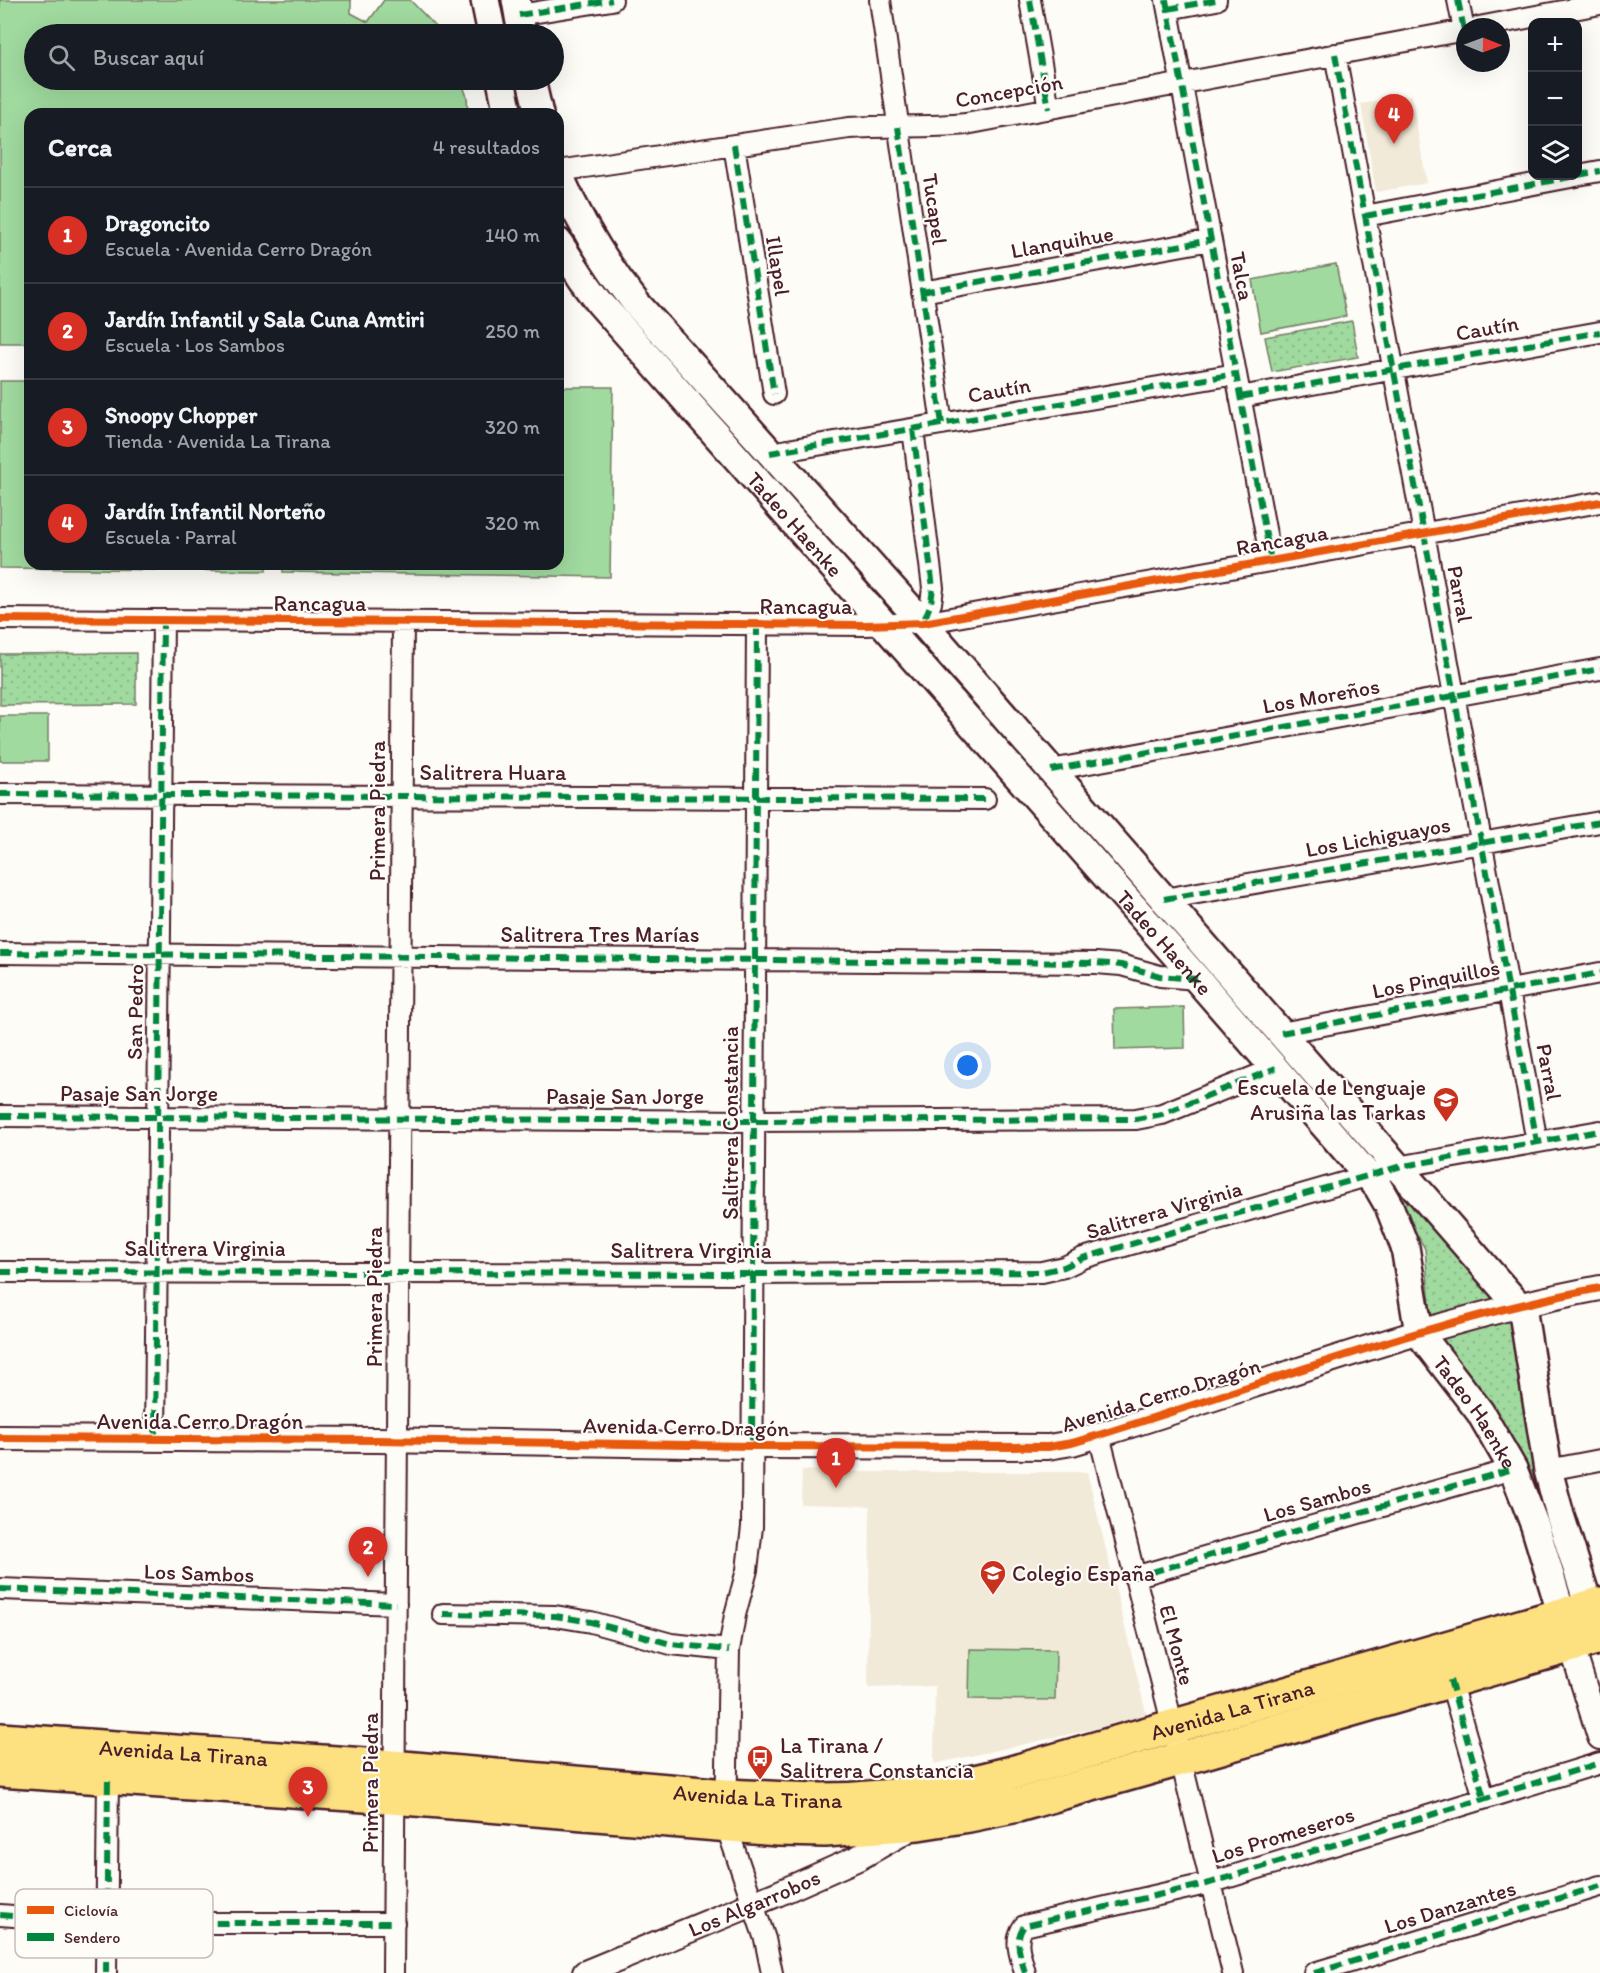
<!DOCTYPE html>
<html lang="es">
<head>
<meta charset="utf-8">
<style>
	:root { --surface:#171b24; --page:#242831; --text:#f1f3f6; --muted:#9ea1a6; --line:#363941; --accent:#d93025 }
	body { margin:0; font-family:Itim,sans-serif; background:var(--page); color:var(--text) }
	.controls { position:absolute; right:18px; top:18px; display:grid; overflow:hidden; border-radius:12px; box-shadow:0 6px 24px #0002 }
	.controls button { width:54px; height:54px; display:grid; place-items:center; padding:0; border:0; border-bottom:2px solid var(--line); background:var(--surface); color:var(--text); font:30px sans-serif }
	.compass { position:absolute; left:1456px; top:18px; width:54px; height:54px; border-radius:50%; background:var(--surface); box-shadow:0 6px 24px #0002; rotate:91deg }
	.you { position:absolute; left:968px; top:1066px; width:21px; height:21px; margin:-15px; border:4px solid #fff; border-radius:50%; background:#1a73e8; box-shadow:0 0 0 9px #1a73e833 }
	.badge { display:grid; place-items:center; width:39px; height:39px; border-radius:50%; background:var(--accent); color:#fff; font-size:20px; font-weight:700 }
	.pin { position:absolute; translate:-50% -50px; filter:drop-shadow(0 2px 3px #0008) }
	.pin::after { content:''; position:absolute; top:32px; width:21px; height:18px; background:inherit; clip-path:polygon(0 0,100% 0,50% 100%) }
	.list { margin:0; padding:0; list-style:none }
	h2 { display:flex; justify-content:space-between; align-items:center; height:78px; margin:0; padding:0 24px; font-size:26px }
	h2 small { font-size:20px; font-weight:400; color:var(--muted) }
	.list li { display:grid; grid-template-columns:39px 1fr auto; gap:18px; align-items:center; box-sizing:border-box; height:96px; padding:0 24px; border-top:2px solid var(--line) }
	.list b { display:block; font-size:22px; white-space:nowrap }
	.list p { margin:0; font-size:20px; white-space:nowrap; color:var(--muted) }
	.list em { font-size:20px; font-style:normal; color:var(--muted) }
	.icon { flex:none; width:33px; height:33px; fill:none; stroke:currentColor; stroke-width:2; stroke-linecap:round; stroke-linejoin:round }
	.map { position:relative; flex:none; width:1600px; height:1973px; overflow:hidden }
	.search { position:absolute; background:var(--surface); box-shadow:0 6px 24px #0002; left:24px; top:24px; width:540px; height:66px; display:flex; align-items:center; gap:15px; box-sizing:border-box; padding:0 21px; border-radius:33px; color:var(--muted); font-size:22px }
	.panel { position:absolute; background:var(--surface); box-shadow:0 6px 24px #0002; left:24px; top:108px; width:540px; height:462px; border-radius:18px }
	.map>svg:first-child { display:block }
</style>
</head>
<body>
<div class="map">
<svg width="1600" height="1973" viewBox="0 0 1600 1973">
	<defs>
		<pattern id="green-dots" width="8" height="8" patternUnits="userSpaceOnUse" patternTransform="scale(1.5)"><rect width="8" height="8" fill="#a0da9f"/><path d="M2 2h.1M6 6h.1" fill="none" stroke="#8bbb89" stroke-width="1.8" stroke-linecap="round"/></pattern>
	</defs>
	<rect width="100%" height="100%" fill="#fdfcf7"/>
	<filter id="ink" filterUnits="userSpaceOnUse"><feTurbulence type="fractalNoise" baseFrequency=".0167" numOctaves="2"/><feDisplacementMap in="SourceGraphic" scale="12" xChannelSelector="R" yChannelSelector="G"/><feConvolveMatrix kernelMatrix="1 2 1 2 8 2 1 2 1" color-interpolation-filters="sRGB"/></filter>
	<g filter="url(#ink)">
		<path fill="#f2ead8" d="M1411 95 1427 183 1376 192 1361 104Z
			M802 1470 869 1472H1087L1147 1717 934 1764 935 1686 868 1688 870 1506 801 1504Z"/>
		<path fill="url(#green-dots)" stroke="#757c65" stroke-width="1.5" d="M1352 321 1358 357 1272 372 1265 337Z
			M136 653V704L0 705V654Z
			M1407 1196 1499 1297 1431 1318 1425 1249 1400 1203Z
			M1510 1319 1519 1386 1577 1589 1565 1594 1527 1470 1442 1339Z"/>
		<path fill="#a0da9f" stroke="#757c65" stroke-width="1.5" d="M0 0H351V13L368 22 384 0H410L443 34H34V80H461L467 97 468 114H30V343H0Z
			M1336 264 1346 316 1261 332 1252 280Z
			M0 381H30V564H266V571L0 568Z
			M558 387H613L610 577 283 572V564H558Z
			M0 716H48V761H0Z
			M1184 1007 1185 1048 1115 1050 1114 1009Z
			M970 1649 1056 1650 1055 1700 969 1699Z"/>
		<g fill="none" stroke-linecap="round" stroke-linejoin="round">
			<g stroke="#4a1f2b" stroke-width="24">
				<path id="minor" d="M880 0 942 424
					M1030 0 1049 109
					M1166 0 1271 561
					M1458 0 1464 30
					M1168 9 1216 0
					M519 15 612 0
					M1479 27 1600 4
					M1335 54 1537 1142
					M734 145 774 394
					M558 171 849 128C888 125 927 128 966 124L1465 30
					M1578 175 1600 171
					M1365 216 1576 176
					M922 292 1211 240
					M1240 397 1600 332
					M913 429 933 588 931 603 923 623
					M770 453 1236 374
					M0 619 866 625 923 623 1600 502
					M757 624 752 1527 747 1570 735 1615 729 1650 726 1825 765 1939 772 1973
					M1051 770 1600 669
					M0 794 985 799
					M1164 899 1600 822
					M0 953 1096 963 1121 965 1160 976 1197 979
					M1281 1033 1600 973
					M0 1116 754 1121 1136 1119 1162 1114 1276 1068
					M0 1272 753 1274 1042 1272 1064 1267 1083 1258 1398 1167 1600 1131
					M1099 1435 1167 1703 1233 1973
					M155 1439 163 620
					M1548 1470 1600 1460
					M1134 1577 1513 1469
					M0 1589 396 1604
					M443 1614 555 1616 591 1622 671 1644 729 1650
					M1450 1680 1484 1798
					M0 1915 106 1923H394
					M106 1973 108 1777
					M393 1973 403 622
					M1025 1973C1021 1956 1013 1941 1024 1926L1210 1883 1600 1763
					M1314 1973 1600 1886"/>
			</g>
			<g stroke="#4a1f2b" stroke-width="28">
				<g id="tertiary">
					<path d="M0 1438 377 1440 752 1446 1048 1447 1072 1443 1099 1435C1265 1384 1429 1320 1600 1288"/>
					<path d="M1571 1644 1600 1737"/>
					<path id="s1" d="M585 1973 777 1894 858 1858 916 1825"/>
				</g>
			</g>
			<g stroke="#4a1f2b" stroke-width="32">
				<g id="secondary">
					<path d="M485 0 492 34"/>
					<path d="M516 0 522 34"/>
					<path d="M501 80 508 114"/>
					<path d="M531 80 539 114"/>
					<path d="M558 173C579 221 604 263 636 303L923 623 1518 1305 1523 1313 1548 1470 1560 1515 1595 1625"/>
					<path id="s2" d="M558 242 583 280 600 303 1197 979 1378 1187 1389 1206 1405 1247 1419 1333 1480 1412 1513 1469 1535 1526 1568 1635"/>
				</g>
			</g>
			<g stroke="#4a1f2b" stroke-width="38">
				<g id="trunk">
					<path id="s3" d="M0 1740 380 1766 726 1796C758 1797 790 1800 822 1800 885 1800 947 1790 1008 1774L1600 1604"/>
					<path d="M0 1770 379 1796 778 1829 825 1830 918 1823 969 1815 1018 1805 1180 1759 1600 1637"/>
				</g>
			</g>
			<use href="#minor" stroke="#fdfcf7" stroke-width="20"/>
			<use href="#tertiary" stroke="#fdfcf7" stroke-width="24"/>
			<use href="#secondary" stroke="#fdfcf7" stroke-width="27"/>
			<use href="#trunk" stroke="#fde080" stroke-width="33"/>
			<path stroke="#00873e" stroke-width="6" stroke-dasharray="12 6" stroke-linecap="butt" d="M1030 0 1049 109
				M1166 0 1271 561
				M1458 0 1464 30
				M1168 9 1216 0
				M519 15 612 0
				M1335 54 1537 1142
				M898 127 942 424
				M734 145 774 394
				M1578 175 1600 171
				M1365 216 1576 176
				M922 292 1211 240
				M1240 397 1600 332
				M913 429 933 588 931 603 923 623
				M770 453 1236 374
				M1051 770 1600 669
				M0 794 985 799
				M1164 899 1600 822
				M0 953 1096 963 1121 965 1160 976 1197 979
				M1281 1033 1600 973
				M0 1116 754 1121 1136 1119 1162 1114 1276 1068
				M0 1272 753 1274 1042 1272 1064 1267 1083 1258 1398 1167 1600 1131
				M155 1439 163 620
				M752 1446 757 624
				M1134 1577 1513 1469
				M0 1589 396 1604
				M443 1614 555 1616 591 1622 671 1644 729 1650
				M1450 1680 1484 1798
				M0 1915 106 1923H394
				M106 1973 108 1777
				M1025 1973C1021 1956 1013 1941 1024 1926L1210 1883 1600 1763
				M1314 1973 1600 1886"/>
			<g stroke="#fdfcf7" stroke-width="11">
				<path id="cycleway" d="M0 619 866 625 923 623 1600 502
					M0 1438 377 1440 752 1446 1048 1447 1072 1443 1099 1435C1265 1384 1429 1320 1600 1288"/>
			</g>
			<use href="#cycleway" stroke="#e8590c" stroke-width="8"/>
		</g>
	</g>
	<defs>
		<g id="school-pin" transform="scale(1.35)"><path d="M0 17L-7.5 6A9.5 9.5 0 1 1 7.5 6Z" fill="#c8321e" stroke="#fdfcf7"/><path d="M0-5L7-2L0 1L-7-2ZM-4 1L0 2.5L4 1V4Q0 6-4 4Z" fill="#fff"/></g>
		<g id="bus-pin" transform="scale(1.35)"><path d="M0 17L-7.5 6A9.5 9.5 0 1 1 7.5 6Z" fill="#c8321e" stroke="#fdfcf7"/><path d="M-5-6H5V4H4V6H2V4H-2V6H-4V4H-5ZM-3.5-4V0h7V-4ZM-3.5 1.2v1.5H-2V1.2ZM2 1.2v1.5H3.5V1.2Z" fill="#fff"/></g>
	</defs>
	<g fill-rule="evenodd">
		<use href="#school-pin" x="1446" y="1100"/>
		<use href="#school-pin" x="993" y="1573"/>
		<use href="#bus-pin" x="760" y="1758"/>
	</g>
	<g text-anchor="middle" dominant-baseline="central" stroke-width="4.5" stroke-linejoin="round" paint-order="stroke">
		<g font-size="22" fill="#4a1f2b" stroke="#fdfcf7">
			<text transform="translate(1009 91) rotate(-10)">Concepción</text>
			<text transform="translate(935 209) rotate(82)">Tucapel</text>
			<text transform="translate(1062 242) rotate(-10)">Llanquihue</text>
			<text transform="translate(778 266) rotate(81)">Illapel</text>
			<text transform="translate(1242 276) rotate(79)">Talca</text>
			<text transform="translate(1487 328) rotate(-10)">Cautín</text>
			<text transform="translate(999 390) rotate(-10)">Cautín</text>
			<text stroke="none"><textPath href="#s2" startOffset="369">Tadeo Haenke</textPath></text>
			<text transform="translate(1282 540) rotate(-10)">Rancagua</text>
			<text transform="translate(1460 594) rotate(79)">Parral</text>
			<text x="320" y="603">Rancagua</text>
			<text x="806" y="606">Rancagua</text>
			<text transform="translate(1321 696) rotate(-10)">Los Moreños</text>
			<text x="493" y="772">Salitrera Huara</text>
			<text transform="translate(377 811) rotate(-90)">Primera Piedra</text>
			<text transform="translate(1378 837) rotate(-10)">Los Lichiguayos</text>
			<text x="600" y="934">Salitrera Tres Marías</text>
			<text stroke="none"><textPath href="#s2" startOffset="927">Tadeo Haenke</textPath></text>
			<text transform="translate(1436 979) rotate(-11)">Los Pinquillos</text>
			<text transform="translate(135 1012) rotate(-89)">San Pedro</text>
			<text transform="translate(1549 1072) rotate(79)">Parral</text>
			<text x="139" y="1093">Pasaje San Jorge</text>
			<text x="625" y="1096">Pasaje San Jorge</text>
			<text transform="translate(730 1123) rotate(-90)">Salitrera Constancia</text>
			<text transform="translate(1164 1210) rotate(-16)">Salitrera Virginia</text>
			<text x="205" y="1248">Salitrera Virginia</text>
			<text x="691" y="1250">Salitrera Virginia</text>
			<text transform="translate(374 1297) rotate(-90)">Primera Piedra</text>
			<text transform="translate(1161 1395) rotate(-17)">Avenida Cerro Dragón</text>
			<text stroke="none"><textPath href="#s2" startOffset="1502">Tadeo Haenke</textPath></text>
			<text x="200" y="1421">Avenida Cerro Dragón</text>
			<text transform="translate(686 1427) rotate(1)">Avenida Cerro Dragón</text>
			<text transform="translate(1317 1500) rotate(-16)">Los Sambos</text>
			<text transform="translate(199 1573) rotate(2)">Los Sambos</text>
			<text transform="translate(1177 1645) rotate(75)">El Monte</text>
			<text stroke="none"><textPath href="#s3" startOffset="1246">Avenida La Tirana</textPath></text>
			<text stroke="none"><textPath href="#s3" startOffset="184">Avenida La Tirana</textPath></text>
			<text transform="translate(370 1783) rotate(-90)">Primera Piedra</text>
			<text stroke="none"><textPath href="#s3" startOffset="760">Avenida La Tirana</textPath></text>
			<text transform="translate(1283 1835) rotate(-17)">Los Promeseros</text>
			<text stroke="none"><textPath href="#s1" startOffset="183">Los Algarrobos</textPath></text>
			<text transform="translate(1450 1907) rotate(-17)">Los Danzantes</text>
		</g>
		<g font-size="22" fill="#4a1f2b" stroke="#fdfcf7" text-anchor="start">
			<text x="1426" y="1087" text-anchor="end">Escuela de Lenguaje<tspan x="1426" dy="25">Arusiña las Tarkas</tspan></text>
			<text x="1012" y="1573">Colegio España</text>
			<text x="780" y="1745">La Tirana /<tspan x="780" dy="25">Salitrera Constancia</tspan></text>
		</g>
	</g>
	<rect x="15" y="1889" width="198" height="69" rx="9" fill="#fdfcf7" stroke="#c7baba" stroke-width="1.5"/>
	<rect x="27" y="1906" width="27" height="8" fill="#e8590c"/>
	<rect x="27" y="1933" width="27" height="8" fill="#00873e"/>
	<g font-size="16" fill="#4a1f2b">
		<text x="64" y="1916">Ciclovía</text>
		<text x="64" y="1943">Sendero</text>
	</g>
</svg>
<div class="controls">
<button>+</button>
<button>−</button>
<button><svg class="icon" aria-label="layers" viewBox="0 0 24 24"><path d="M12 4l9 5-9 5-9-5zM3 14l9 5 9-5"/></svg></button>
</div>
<svg class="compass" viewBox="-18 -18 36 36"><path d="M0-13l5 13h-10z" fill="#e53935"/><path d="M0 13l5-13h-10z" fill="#9ea1a6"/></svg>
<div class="you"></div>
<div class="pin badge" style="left:836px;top:1488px">1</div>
<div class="pin badge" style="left:368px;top:1577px">2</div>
<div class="pin badge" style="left:308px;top:1817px">3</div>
<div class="pin badge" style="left:1394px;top:144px">4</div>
<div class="search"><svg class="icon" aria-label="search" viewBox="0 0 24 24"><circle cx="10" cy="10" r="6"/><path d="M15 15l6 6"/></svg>Buscar aquí</div>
<section class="panel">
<h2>Cerca<small>4 resultados</small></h2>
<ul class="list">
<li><span class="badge">1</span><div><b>Dragoncito</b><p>Escuela · Avenida Cerro Dragón</p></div><em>140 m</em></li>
<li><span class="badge">2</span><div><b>Jardín Infantil y Sala Cuna Amtiri</b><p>Escuela · Los Sambos</p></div><em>250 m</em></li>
<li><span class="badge">3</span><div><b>Snoopy Chopper</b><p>Tienda · Avenida La Tirana</p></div><em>320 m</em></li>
<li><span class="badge">4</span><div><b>Jardín Infantil Norteño</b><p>Escuela · Parral</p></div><em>320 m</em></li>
</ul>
</section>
</div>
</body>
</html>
